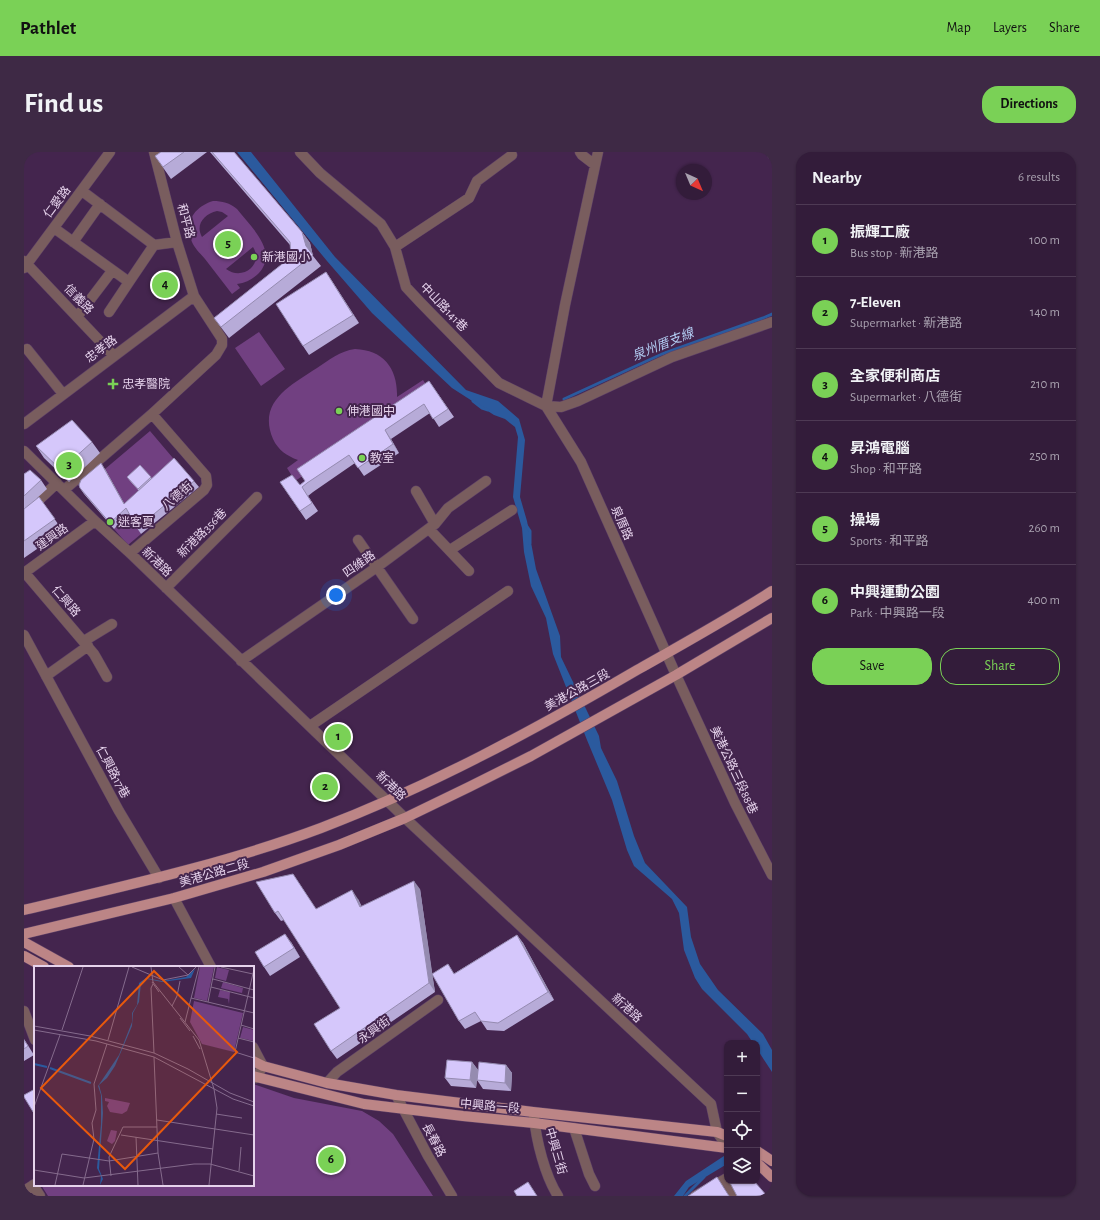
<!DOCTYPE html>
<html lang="en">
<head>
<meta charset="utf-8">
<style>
	:root { --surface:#331c3a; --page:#3e2945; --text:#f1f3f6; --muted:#a9a1af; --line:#4e3a54; --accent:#7ad156 }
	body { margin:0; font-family:"Alegreya Sans","Noto Sans TC",sans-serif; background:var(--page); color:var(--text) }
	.controls { position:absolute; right:12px; bottom:12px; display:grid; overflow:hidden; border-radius:8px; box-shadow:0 1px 3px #0004 }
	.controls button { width:36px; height:36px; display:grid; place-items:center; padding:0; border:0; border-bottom:1px solid var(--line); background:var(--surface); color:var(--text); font:20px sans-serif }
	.compass { position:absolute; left:652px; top:12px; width:36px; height:36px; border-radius:50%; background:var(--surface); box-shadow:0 1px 3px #0004; rotate:136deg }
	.you { position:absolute; left:312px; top:443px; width:14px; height:14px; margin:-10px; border:3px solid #fff; border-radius:50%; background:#1a73e8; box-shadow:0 0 0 6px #1a73e833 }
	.badge { display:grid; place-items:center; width:26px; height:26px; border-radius:50%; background:var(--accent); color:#111; font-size:13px; font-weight:700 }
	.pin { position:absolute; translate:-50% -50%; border:2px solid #fff; box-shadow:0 1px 4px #0006 }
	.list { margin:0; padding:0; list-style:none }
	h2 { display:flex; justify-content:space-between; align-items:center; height:52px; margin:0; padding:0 16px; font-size:17px }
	h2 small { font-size:13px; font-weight:400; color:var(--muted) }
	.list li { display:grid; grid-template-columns:26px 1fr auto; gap:12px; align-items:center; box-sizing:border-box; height:72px; padding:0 16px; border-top:1px solid var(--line) }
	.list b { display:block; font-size:15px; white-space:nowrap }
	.list p { margin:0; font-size:13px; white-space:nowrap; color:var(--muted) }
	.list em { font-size:13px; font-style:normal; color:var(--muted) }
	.actions { display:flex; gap:8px; padding:12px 16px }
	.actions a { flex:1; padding:9px 0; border:1px solid var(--accent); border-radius:16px; text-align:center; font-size:14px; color:var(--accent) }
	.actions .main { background:var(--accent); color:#111 }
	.icon { flex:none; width:22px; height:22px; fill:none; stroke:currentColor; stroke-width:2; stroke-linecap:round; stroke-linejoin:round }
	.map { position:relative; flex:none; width:748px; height:1044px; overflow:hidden; border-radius:16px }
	header { display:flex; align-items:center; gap:24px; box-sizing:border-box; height:56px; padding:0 20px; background:var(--accent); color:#111 }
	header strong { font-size:19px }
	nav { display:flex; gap:22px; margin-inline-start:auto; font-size:14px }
	.intro { display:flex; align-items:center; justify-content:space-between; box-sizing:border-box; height:96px; padding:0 24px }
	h1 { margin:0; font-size:28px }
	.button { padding:10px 18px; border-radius:16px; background:var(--accent); color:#111; font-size:14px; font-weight:700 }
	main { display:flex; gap:24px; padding:0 24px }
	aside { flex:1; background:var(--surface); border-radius:16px; box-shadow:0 1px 3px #0004 }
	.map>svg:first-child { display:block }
</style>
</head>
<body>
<header>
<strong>Pathlet</strong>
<nav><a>Map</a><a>Layers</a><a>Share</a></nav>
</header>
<div class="intro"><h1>Find us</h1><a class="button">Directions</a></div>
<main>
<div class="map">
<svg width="748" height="1044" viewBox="0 0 748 1044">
	<rect width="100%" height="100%" fill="#44254e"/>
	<path fill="#714081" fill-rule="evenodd" d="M189 49C198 49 206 51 213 57 226 74 255 99 235 121 229 127 222 131 213 132L216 136 208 142C199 130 190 119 181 107 176 101 169 95 167 87 160 69 172 54 189 49ZM193 59 198 60 204 64 178 85C171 73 180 62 193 59ZM229 95C240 113 218 129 202 117Z
		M235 180 261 217 237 234 211 196Z
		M331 197C360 198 374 217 373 245L399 228 407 240 271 329 263 316 274 308C263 304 254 298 249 287 233 250 267 233 293 216 305 208 316 199 331 197Z
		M126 279 154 312 104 358 81 317Z
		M106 362 117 382 104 393 90 377Z
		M229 932 270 946 338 959 355 969 369 982 409 1044H24L17 1033H229Z"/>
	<path fill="#2b5a9e" d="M213 0H227L311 105 442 238 474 249 495 267 501 288 496 345 503 369 512 417 536 484 537 505 575 584 577 596 593 629 610 684 621 711 663 755 667 785 676 812 694 838 739 882 748 898V920L733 897V891H729L723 882 678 837 671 826 660 798 655 761 648 747 610 714 603 698 588 648 563 588 529 502 522 466 507 434 500 400 498 376 489 345 494 285 491 275 481 267 470 263 428 236 348 161 303 109Z
		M703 1002V1012L665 1035 659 1044H650L662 1029Z"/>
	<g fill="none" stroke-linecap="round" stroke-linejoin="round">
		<path stroke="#2b5a9e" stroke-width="3" d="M540 247 638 202 739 166 748 162
			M449 249 458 256 464 258
			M502 373 506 379V391
			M661 1044 680 1025"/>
		<g stroke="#5e4167" stroke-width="11">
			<path id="minor" d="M276 0 296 21 357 72 371 95 382 135 396 150 475 231 522 254 537 255 554 249 648 205 748 170
				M556 0 558 3 571 13
				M747 0 748 2
				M58 39 130 93
				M30 76 105 130 85 160
				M49 90 76 52
				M371 95 445 46 453 29 488 3
				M0 109 90 204
				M0 116 86 0
				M105 130 130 93 153 90
				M53 165 88 119
				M3 197 39 242
				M522 254 557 310 652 523 711 651 748 723
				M522 254 541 153 574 0
				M0 272 170 144
				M0 299 71 369 106 401 381 666 687 952 693 980 703 994
				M40 338 128 262 192 203 198 193V187L170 144 153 90 130 0
				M392 339 411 372
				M0 362 33 331
				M405 377 445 419
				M334 388 389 467
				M426 398 488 358
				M106 401 180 338 183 333 182 324 128 262
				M0 421 71 369
				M1 421 70 502 83 525
				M142 436 233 345
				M0 483 95 659 135 726
				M60 489 88 472
				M217 509 353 415 411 372 424 356 462 329
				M22 524 64 494
				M286 574 484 439
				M150 746 187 815
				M0 859 11 888
				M229 895 239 914 232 926
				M303 931 313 920 414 848
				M372 943 404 1004 428 1044
				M510 964C512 988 521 1024 534 1044
				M550 976 565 1022 571 1034
				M701 1027 711 1044
				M9 1033 16 1044
				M0 1039 11 1032
				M671 1044 703 1026"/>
		</g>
		<g stroke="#5e4167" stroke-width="11">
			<path id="major" d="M0 758C100 734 201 712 297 676 407 634 512 577 613 518 659 492 704 467 748 439
				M0 782 150 746 239 720 315 693 381 666 445 635 507 604 652 523 748 466
				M0 790 45 815
				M0 804 20 815
				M229 909 239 914 303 931 372 943 509 960 693 980 703 984
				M229 924 340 952 439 964 510 971 703 996
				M733 999 748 1009
				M733 1011 748 1025"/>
		</g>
		<use href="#minor" stroke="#795d5e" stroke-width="10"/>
		<use href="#major" stroke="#bc8586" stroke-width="10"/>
	</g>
	<path fill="#b7abd8" d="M137 0H183L147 27 131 4Z
		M186 0H210L278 80 286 91 289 104 297 114 205 186 190 166 267 105 266 93Z
		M302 120 335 171 285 203 279 194Z
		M405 229 430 265 415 275 406 261 367 287 375 301 340 324 331 311 289 340 284 344 294 359 282 368 256 330 276 333Z
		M68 290 76 301 45 330 20 306 12 294Z
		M81 317 100 352 115 339 107 330 103 325H127L128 327 170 329 175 335 117 382 113 376 105 362 90 377 60 342 56 336Z
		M0 322 17 328 23 337 12 347 15 345 39 379 0 406Z
		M269 722 292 757 334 747 338 755 396 737 408 822 431 821 493 783 499 791 530 848 480 879 463 878 457 869 441 877 435 869 408 822 411 840 313 907 307 899 316 856 260 768 257 769 251 761Z
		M267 790 276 805 246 824 240 815Z
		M0 887 10 903 0 909Z
		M448 910 454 918 452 936 427 934 421 926Z
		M482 913 488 921 487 939 459 937 453 928Z"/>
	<path fill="#958bb0" d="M278 80 286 91 289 104 282 94Z
		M302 120 308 129 335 171 329 163Z
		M361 278 367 287 375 301 369 292Z
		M77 311 81 317 104 358 100 352Z
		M390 729 396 737 411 840 405 831Z
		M328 738 334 747 342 764 336 755Z
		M261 782 267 790 276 805 270 796Z
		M493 783 499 791 530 848 524 840Z
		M448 910 454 918 452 936 446 928Z
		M482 913 488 921 487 939 481 931Z"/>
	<path fill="#d5c7fb" stroke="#958bb0" d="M137 0H160L139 15 131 4Z
		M188 0H210L278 80 282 94 289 103 197 175 190 166 267 105 266 90Z
		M302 120 329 163 279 194 252 152Z
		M405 229 424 257 409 267 400 252 361 278 369 292 334 316 325 303 283 331 278 335 288 351 276 359 256 330 268 323 276 333 281 329 273 317Z
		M48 268 68 290 37 318 12 294Z
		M150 306 170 329 113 376 102 356 86 371 56 336 55 333 57 328 77 311 100 352Z
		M116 313 127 325 114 337 103 325Z
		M6 318 17 328 0 344V322Z
		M15 345 31 367 0 389V357Z
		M269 722 292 757 328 738 336 755 390 729 405 831 307 899 290 872 316 856 254 759 251 761 232 730Z
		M261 782 270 796 240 815 231 800Z
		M493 783 524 840 474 871 457 869 451 860 435 869 408 822 424 812 430 822Z
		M0 888 4 894 0 897Z
		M423 908 448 910 446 928 421 926Z
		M455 910 482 913 481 931 453 928Z
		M11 937V963L0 945V943Z
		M703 1020V1025L701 1021Z
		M693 1025 705 1044H664Z
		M705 1029H730L743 1044H713Z
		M504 1030 513 1044H493L490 1039Z"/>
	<g fill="#7ad156" stroke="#44254e" stroke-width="1.5">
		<circle cx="230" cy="105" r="4"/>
		<path d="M87 226h4v4h4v4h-4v4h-4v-4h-4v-4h4z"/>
		<circle cx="315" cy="259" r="4"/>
		<circle cx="338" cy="306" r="4"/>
		<circle cx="86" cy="370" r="4"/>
	</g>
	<g text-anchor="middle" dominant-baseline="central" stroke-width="4" stroke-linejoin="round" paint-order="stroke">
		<g font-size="12" fill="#e6d3ec" stroke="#44254e">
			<text transform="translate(33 50) rotate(-53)">仁愛路</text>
			<text transform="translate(162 69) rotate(75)">和平路</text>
			<text transform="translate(55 147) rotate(46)">信義路</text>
			<text transform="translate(420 155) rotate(46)">中山路141巷</text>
			<text transform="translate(77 197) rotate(-37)">忠孝路</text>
			<text transform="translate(153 344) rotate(-41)">八德街</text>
			<text transform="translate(598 371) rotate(66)">泉厝路</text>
			<text transform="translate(178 381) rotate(-45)">新港路356巷</text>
			<text transform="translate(28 385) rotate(-36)">建興路</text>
			<text transform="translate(133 410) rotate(44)">新港路</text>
			<text transform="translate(335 412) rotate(-35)">四維路</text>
			<text transform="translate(42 449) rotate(49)">仁興路</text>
			<text transform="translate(553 538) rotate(-29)">美港公路三段</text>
			<text transform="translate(710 618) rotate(65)">美港公路三段88巷</text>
			<text transform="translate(89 620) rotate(62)">仁興路17巷</text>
			<text transform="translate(367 634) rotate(44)">新港路</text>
			<text transform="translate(190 721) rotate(-16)">美港公路二段</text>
			<text transform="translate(603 856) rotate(43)">新港路</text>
			<text transform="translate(350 878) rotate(-36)">永興街</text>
			<text transform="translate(466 954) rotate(5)">中興路一段</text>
			<text transform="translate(410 988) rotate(62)">長春路</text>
			<text transform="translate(532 999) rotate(74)">中興三街</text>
		</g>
		<g font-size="12" fill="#e6d3ec" stroke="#44254e" text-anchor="start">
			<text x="238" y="105">新港國小</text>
			<text x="98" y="232">忠孝醫院</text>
			<text x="323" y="259">伸港國中</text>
			<text x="346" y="306">教室</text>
			<text x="94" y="370">迷客夏</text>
		</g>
		<g font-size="13" font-style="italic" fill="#b2ccf2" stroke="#44254e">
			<text transform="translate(639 193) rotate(-22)">泉州厝支線</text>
		</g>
	</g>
	<g transform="translate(10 814)">
		<rect width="220" height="220" fill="#44254e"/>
		<path d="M166 1H180L173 35 160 32ZM183 1 195 4 192 15 181 12ZM189 16 209 22 208 27 187 22ZM186 24 196 26 195 38 194 33 184 31ZM160 35 209 47 200 86 168 78 156 56ZM209 61 220 64V75L206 72ZM71 132 96 137 93 145 88 148 76 146 73 140 75 136 71 135ZM77 164 83 165 81 175 78 178 73 175Z" fill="#714081"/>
		<path d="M161 3 157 12 128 16 113 13 107 17 105 36 99 47 98 60 81 100 73 112 65 119 68 130 69 147 65 203 69 213 66 219 67 210 63 202 67 158V129L64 120 85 89 98 56V47L103 39 105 17 112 12 128 15 152 11Z" fill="#2b5a9e"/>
		<path fill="none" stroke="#2b5a9e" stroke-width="2" d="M0 98 13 101M16 102 57 117"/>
		<path fill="none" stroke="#856b8d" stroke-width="1" d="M98 1 129 14 154 9 162 1M117 1 119 16 165 74 180 123 183 142 175 219M145 1 154 9M187 1 219 8M220 3 201 86 220 92M179 13 220 24M118 16 125 26M119 18 117 22 120 87M177 21 220 32M157 32 220 47M174 36 181 1M138 40 143 30 146 15M146 52 156 65M151 56 165 1M207 59 220 63M0 60 56 70 120 87 154 103 196 127 220 136M0 64 62 75 120 91 199 133 220 140M28 64 49 1M159 70 166 83M204 72 220 76M74 74 95 1M120 91 124 187 129 219M0 141 26 69M182 148 208 152M123 154 220 169M87 169 179 183M102 171 104 219M0 204 50 212 160 198H176L220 210M205 205 207 181M77 210 75 191 89 161H123M21 219 28 188 75 195 124 187M49 219 60 173 58 157 62 144 60 118 73 78"/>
		<path fill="#e8590c" fill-opacity="0.15" stroke="#e8590c" stroke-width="2" d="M120 5 203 86 91 203 7 122Z"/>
		<rect width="220" height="220" fill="none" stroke="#e6d3ec" stroke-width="2"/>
	</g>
</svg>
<div class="controls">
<button>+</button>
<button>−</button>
<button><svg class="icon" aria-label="locate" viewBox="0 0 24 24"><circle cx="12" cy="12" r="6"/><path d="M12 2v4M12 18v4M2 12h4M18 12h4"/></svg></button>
<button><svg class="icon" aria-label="layers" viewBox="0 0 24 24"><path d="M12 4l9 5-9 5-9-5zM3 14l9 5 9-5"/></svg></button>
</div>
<svg class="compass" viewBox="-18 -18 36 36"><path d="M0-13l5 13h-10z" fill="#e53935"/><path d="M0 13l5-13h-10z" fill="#a9a1af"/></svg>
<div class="you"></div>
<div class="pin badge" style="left:314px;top:585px">1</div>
<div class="pin badge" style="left:301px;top:635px">2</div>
<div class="pin badge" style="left:45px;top:313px">3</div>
<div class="pin badge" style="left:141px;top:133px">4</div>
<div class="pin badge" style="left:204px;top:92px">5</div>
<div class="pin badge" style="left:307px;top:1008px">6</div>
</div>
<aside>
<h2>Nearby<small>6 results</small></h2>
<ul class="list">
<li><span class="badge">1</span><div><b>振輝工廠</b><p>Bus stop · 新港路</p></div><em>100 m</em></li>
<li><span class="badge">2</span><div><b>7-Eleven</b><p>Supermarket · 新港路</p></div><em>140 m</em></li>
<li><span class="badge">3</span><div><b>全家便利商店</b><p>Supermarket · 八德街</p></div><em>210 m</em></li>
<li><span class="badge">4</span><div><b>昇鴻電腦</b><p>Shop · 和平路</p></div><em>250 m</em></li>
<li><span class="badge">5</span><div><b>操場</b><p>Sports · 和平路</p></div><em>260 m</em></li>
<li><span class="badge">6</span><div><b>中興運動公園</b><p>Park · 中興路一段</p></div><em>400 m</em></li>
</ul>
<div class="actions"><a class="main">Save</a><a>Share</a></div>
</aside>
</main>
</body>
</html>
